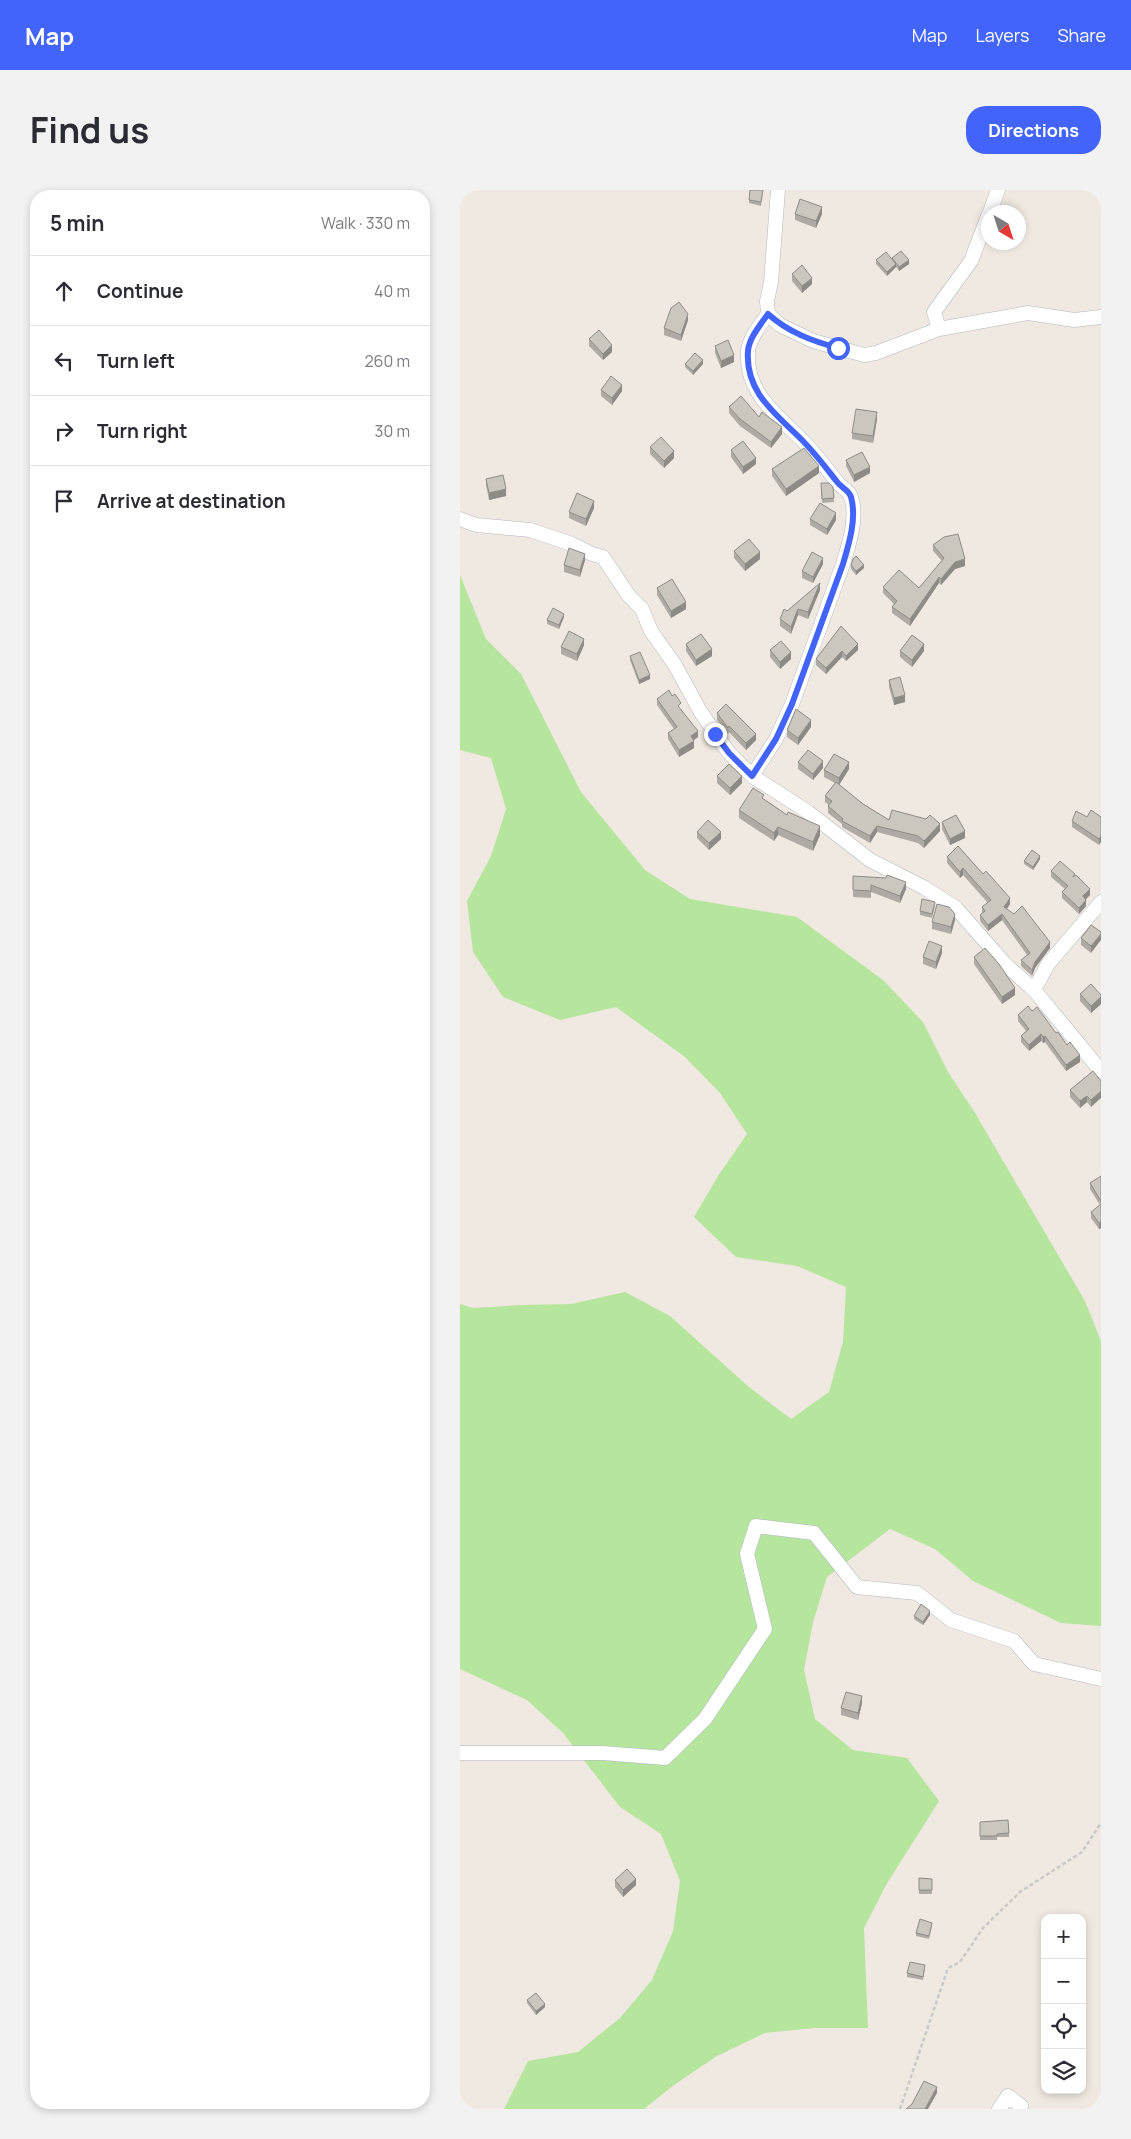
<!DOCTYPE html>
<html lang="en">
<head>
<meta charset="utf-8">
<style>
	:root { --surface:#fff; --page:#f2f2f3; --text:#2b2b33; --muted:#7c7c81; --line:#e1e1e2; --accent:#4264fb }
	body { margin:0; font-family:Manrope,sans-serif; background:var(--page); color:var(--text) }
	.controls { position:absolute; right:15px; bottom:15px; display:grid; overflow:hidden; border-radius:10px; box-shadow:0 2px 8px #0003 }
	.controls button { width:45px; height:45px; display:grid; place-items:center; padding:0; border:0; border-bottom:1px solid var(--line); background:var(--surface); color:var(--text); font:25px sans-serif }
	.compass { position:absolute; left:521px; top:15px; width:45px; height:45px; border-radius:50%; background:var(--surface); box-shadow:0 2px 8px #0003; rotate:141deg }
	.stop { position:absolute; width:15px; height:15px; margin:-11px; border:4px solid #4264fb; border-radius:50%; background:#fff }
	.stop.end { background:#4264fb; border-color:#fff; box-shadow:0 1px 5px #0008 }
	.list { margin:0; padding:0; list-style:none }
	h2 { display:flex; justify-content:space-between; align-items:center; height:65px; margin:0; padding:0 20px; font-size:21px }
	h2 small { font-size:16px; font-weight:400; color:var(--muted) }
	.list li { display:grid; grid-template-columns:32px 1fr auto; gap:15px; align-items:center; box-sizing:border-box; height:70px; padding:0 20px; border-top:1px solid var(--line) }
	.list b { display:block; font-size:19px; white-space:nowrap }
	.list em { font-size:16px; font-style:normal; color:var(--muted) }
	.icon { flex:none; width:28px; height:28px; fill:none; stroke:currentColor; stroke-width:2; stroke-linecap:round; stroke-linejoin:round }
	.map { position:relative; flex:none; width:641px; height:1919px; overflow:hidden; border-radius:20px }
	header { display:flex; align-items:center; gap:30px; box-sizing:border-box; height:70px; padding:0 25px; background:var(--accent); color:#fff }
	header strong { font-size:24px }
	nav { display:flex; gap:28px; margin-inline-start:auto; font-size:18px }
	.intro { display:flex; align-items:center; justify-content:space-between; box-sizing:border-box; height:120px; padding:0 30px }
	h1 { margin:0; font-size:35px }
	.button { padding:12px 22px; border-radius:20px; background:var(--accent); color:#fff; font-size:18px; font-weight:700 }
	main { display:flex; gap:30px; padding:0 30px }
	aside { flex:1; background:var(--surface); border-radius:20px; box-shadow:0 2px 8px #0003 }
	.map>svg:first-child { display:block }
</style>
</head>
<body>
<header>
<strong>Map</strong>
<nav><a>Map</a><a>Layers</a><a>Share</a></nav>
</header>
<div class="intro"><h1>Find us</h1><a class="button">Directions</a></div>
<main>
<aside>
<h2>5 min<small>Walk · 330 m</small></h2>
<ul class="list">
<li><svg class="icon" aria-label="ahead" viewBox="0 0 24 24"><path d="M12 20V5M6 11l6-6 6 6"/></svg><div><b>Continue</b></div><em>40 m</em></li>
<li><svg class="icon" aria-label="left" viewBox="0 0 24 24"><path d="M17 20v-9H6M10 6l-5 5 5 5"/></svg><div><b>Turn left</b></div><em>260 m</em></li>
<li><svg class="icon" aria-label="right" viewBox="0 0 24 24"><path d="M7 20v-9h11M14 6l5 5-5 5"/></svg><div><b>Turn right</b></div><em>30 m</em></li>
<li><svg class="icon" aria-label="arrive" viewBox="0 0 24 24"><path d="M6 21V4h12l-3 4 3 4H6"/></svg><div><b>Arrive at destination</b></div></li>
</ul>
</aside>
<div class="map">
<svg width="641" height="1919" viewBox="0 0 641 1919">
	<rect width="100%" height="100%" fill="#efe9e1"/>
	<path fill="#b6e59e" d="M0 385 26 449 61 484 121 602 185 680 230 709 337 727 423 790 463 832 488 882 515 923 625 1111 641 1151V1436L601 1433 513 1391 475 1359 430 1339 367 1387 353 1432 344 1480 355 1529 393 1560 447 1568 479 1611 426 1695 404 1738 408 1838H354L305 1843 257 1866 214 1895 184 1919H44L68 1871 118 1862 160 1828 192 1790 213 1741 220 1691 201 1644 160 1617 103 1543 67 1510 0 1479V1114L13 1118 61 1115 111 1114 165 1102 210 1126 289 1197 331 1229 369 1202 383 1152 386 1097 337 1076 276 1067 234 1027 258 986 287 944 260 903 225 867 156 817 100 830 43 807 13 762 7 711 31 666 46 619 31 568 0 560Z"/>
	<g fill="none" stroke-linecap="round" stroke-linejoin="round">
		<g stroke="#b4b7c1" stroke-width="15">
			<path id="minor" d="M530 22 538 0
				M308 124 320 135 353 151 404 165 416 163 479 139 568 123 614 130 641 127
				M479 139 474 122 511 71 528 26
				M0 329 16 335 70 340 112 354 132 364 143 367 169 406 182 419 191 441 215 475 240 521 269 563 292 586 348 622 410 670 465 698 496 718 545 774 574 800 641 881
				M292 586 316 549 332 514 383 374C389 354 398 328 391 307 389 300 382 298 378 293 366 278 355 263 341 249 315 223 285 202 288 161 289 148 301 134 308 124L307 111 311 92 318 0
				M574 800 588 774 641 712
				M0 1563H143L205 1568 245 1529 305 1439 287 1364 296 1336 354 1343 397 1397 457 1403 491 1430 554 1451 574 1474 641 1489
				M539 1919 548 1906 561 1916"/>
		</g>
		<path stroke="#c9c9c9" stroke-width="2.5" stroke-dasharray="4 2.5" stroke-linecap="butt" d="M440 1919 488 1778 500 1772 523 1738 560 1702 622 1662 641 1633"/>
		<use href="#minor" stroke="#fff" stroke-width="14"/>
	</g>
	<path fill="#afaba4" d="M303 0 301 16 289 13V10Z
		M335 24H362L356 38 335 30Z
		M432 68 449 74 439 81 436 77 427 86 416 74V70L432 69Z
		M332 84 352 94 342 103 332 91Z
		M228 130 221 151 204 145V138Z
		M129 149 152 162 143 170 129 156Z
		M255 156 274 172 261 178 255 163Z
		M225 174H243L233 185 225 177Z
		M141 200 162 201 152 215 141 206Z
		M269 217 299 227 322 244 311 258 280 236 269 223Z
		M417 229 413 253 392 249V243Z
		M190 257 214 268 204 278 190 264Z
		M271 260 296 274 283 284 271 267Z
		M386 270 410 283 394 292 386 276Z
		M312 279 359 283 326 306 312 286Z
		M26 289 46 306 29 310 26 295Z
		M361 293 373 297 374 312 362 313Z
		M134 318 126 336 109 328V322Z
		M350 329 376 330 367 345 350 335Z
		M473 355 505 376 495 379 481 395 479 393 450 436 432 423V417L434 414 423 403V397L459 398 482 371 473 361Z
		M274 361 300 369 285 381 274 368Z
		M125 370 120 387 104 382V375Z
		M363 374 353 393 342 388V381Z
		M391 375 404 378 396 385 391 379Z
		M197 398 226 419 211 428 197 405Z
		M360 400 348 429 338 425 331 444 320 436V429L327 421Z
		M104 427 99 439 87 434V430Z
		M226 454 252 466 236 476 226 461Z
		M398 454V460L386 471 382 467 366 484 356 475V469Z
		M124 455 117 471 101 464V457Z
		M310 460 331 469 320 479 310 467Z
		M440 461H464L452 477 440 467Z
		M170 466 190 489 179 494 170 470Z
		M429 490 445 512 434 515 429 497Z
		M197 509 221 519 238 547 234 550V558L219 567 208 549V543L214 539 197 515Z
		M257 523 296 550 286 560 269 542 268 544 257 530Z
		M351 537 338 555 327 547V540Z
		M338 572 363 578 353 590 338 579Z
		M389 579 379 595 403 614 429 630 480 641 464 658 458 653 417 642 410 653 382 637V634L368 623V616L369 615 365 612V606L375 593 364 587V580Z
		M257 586 282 593 270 605 257 593Z
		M304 609 327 625 360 645 353 661 318 645 314 651 279 628V620Z
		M627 627H641L639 655 612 637V631Z
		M482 632 505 648 490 655 482 639Z
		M237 642 261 649 249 660 237 648Z
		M498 656 550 714 547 719 590 758 575 778 572 786 561 776V770L567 765 542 730 528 741 520 731V725L522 723V717L528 713 503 685 500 688 487 673V667Z
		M580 669 573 680 564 674V671Z
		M591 681 615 686 630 705 626 709V716L619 724 602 708V702L605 699 591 687Z
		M393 686 446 699 440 713 411 702V708L393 707Z
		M475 716 472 728 460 725V721Z
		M495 730 491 744 472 739V732Z
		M631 735V763L621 755V748Z
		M482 763 476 779 463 774V767Z
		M514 767 555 805 542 814 514 774Z
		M620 804 641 805V814L631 823 620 811Z
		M572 821 596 843 607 855 620 872 606 881 585 852 583 853 581 851 569 861 561 852V846L566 841 558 831V825Z
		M633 881 631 917 627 912 620 918 610 907V900Z
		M641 986V1038L639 1039 631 1028V1022L640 1015 630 999V993Z
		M470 1425 463 1435 454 1429V1426Z
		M402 1513 398 1530 381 1525V1518Z
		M520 1632 549 1643V1647H537V1650H520Z
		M459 1688 472 1689V1704H459Z
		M155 1690 176 1695 163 1707 155 1697Z
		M472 1736 469 1749 456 1746V1743Z
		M465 1778 463 1790 447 1787V1783Z
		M67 1810 85 1817 76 1825 67 1813Z"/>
	<path fill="#8e8b86" d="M362 17V24L356 38V31Z
		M449 70V74L439 81V77Z
		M436 74V77L427 86V82Z
		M352 88V94L342 103V96Z
		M228 124V130L221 151V145Z
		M152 155V162L143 170V164Z
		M274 165V172L261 178V171Z
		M243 170V174L233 185V181Z
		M162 195V201L152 215V208Z
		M417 222V229L413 253V246Z
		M322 237V244L311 258V252Z
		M214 261V268L204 278V271Z
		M296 268V274L283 284V277Z
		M359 276V283L326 306V299Z
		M410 277V283L394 292V285Z
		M46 299V306L29 310V303Z
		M134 311V318L126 336V329Z
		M376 323V330L367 345V339Z
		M300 362V369L285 381V374Z
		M125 364V370L120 387V380Z
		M363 368V374L353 393V387Z
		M505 369V376L495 379 481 395V389L495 372Z
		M404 375V378L396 385V381Z
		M479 387V393L450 436V429Z
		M360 393V400L348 429V422Z
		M226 412V419L211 428V421Z
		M338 419V425L331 444V437Z
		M104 424V427L99 439V435Z
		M124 449V455L117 471V464Z
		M398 454V460L386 471V466Z
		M464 454V461L452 477V470Z
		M252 459V466L236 476V470Z
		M382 461V467L366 484V478Z
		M331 462V469L320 479V472Z
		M190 485V489L179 494V490Z
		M445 505V512L434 515V508Z
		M351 530V537L338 555V548Z
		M238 541V547L231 552V546Z
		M296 544V550L286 560V553Z
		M234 551V558L219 567V560Z
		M363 571V578L353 590V584Z
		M389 572V579L379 595V588Z
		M282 586V593L270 605V598Z
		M480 634V641L464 658V651Z
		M360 636V645L353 661V652Z
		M417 636V642L410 653V646Z
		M318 637V645L314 651V643Z
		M505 641V648L490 655V649Z
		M261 642V649L249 660V653Z
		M641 646V652L639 655V649Z
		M580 666V669L573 680V677Z
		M503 678V685L500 688V682Z
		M446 692V699L440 713V706Z
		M630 699V705L623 712V706Z
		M550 708V714L544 723V717Z
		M626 710V716L619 724V718Z
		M495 724V730L491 744V737Z
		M542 724V730L528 741V735Z
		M641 744V750L631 763V756Z
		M590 752V758L575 778 572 786V780L575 772Z
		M482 756V763L476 779V772Z
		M555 798V805L542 814V807Z
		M641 807V814L631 823V816Z
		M581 844V851L569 861V855Z
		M585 846V852L583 853V847Z
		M620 865V872L606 881V875Z
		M641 901V908L631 917V910Z
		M627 906V912L620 918V911Z
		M641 1032V1038L639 1039V1033Z
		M470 1421V1425L463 1435V1432Z
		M402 1506V1513L398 1530V1523Z
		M176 1689V1695L163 1707V1700Z
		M85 1814V1817L76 1825V1821Z
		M477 1897V1903L468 1919H465Z"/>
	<path fill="#cbc7bf" stroke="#8e8b86" d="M290 0H303L301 12 289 10Z
		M340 9 362 17 356 31 335 24Z
		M441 61 449 70 439 77 432 68Z
		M426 62 436 74 427 82 416 70Z
		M342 75 352 88 342 96 332 84Z
		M219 112 228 124 221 145 204 138 211 118Z
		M139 140 152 155 143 164 129 149Z
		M268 150 274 165 261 171 255 156Z
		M235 163 243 170 233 181 225 174Z
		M151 186 162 195 152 208 141 200Z
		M281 206 299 227 302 222 322 237 311 252 280 229 269 217Z
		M396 219 417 222 413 246 392 243Z
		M201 247 214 261 204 271 190 257Z
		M283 251 296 268 283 277 271 260Z
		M344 258 359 276 326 299 312 279Z
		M402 262 410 277 394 285 386 270Z
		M43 285 46 299 29 303 26 289Z
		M361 293H369L373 297 374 308 362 309Z
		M117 303 134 311 126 329 109 322Z
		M360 313 376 323 367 339 350 329Z
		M498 344 505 369 495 372 481 389 479 387 450 429 432 417 437 411 423 397 439 380 459 398 484 368 473 355 484 347Z
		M289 349 300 362 285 374 274 361Z
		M109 358 125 364 120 380 104 375Z
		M352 362 363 368 353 387 342 381Z
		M396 366 404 375 396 381 391 375 393 369Z
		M212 389 226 412 211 421 197 398Z
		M360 393 348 422 338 419 331 437 320 429 324 419 327 421Z
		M93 418 104 424 99 435 87 430Z
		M381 436 398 454 386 466 382 461 366 478 356 469Z
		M109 441 124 449 117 464 101 457Z
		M241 444 252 459 236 470 226 454Z
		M452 445 464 454 452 470 440 461Z
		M321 451 331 462 320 472 310 460Z
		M180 462 190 485 179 490 170 466Z
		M440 487 445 505 434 508 429 490Z
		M209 500 212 506 215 504 221 513 218 516 238 541 231 546 234 551 219 560 208 543 217 537 197 509Z
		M266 514 296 544 286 553 269 536 268 538 257 523Z
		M336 519 351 530 338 548 327 540Z
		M348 560 363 571 353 584 338 572Z
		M374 564 389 572 379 588 364 580Z
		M269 574 282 586 270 598 257 586Z
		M376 592 403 614 429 630 432 620 466 629 470 625 480 634 464 651 458 646 417 636 410 646 382 631 383 629 368 616 372 611 365 606Z
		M293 598 304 605 302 608 327 625 328 622 360 636 353 652 318 637 314 643 279 620Z
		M631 620 641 627V646L639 649 612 631 616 621 627 627Z
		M496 625 505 641 490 649 482 632Z
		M248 630 261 642 249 653 237 642Z
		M498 656 523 684 526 681 550 708 544 717 554 724 562 716 590 752 575 772 572 780 561 770 570 763 542 724 528 735 520 725 525 721 522 717 531 710 503 678 500 682 487 667Z
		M572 660 580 666 573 677 564 671Z
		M600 671 615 684 613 687 616 685 630 699 623 706 626 710 619 718 602 702 608 696 591 681Z
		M427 685 446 692 440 706 411 695V701L393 700V686L426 688Z
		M462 709 475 712 472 724 460 721Z
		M477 714 489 717 495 724 491 737 472 732Z
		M631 735 641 742V744L631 756 621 748Z
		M469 751 482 756 476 772 463 767Z
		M525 758 539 774 555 798 542 807 514 767Z
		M631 794 641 805V807L631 816 620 804Z
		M568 816 572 821 577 817 596 843 598 842 607 855 610 852 620 865 606 875 585 846 583 847 581 844 569 855 561 846 569 839 558 825Z
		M633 881 641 891V901L631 910 627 906 620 911 610 900Z
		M641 986V1011L630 993Z
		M641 1014V1032L639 1033 631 1022Z
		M461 1414 470 1421 463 1432 454 1426Z
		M386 1502 402 1506 398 1523 381 1518Z
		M548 1630 549 1643 537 1644V1646H520V1632Z
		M167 1679 176 1689 163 1700 155 1690Z
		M459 1688 472 1689V1700H459Z
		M460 1729 472 1733 469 1746 456 1743Z
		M450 1772 465 1775 463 1787 447 1783Z
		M76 1803 85 1814 76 1821 67 1810Z
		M464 1891 477 1897 465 1919H446L452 1914Z"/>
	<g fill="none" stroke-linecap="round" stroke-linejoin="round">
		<path stroke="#4264fb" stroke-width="6" d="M255 544 269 563 292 586 316 549 332 514 383 374C389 354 397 328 391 307 389 300 382 298 378 293 366 278 355 263 341 249 315 223 285 202 288 161 289 148 301 134 308 124 328 142 352 151 378 158"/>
	</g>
</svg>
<div class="controls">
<button>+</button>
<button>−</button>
<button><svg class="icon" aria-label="locate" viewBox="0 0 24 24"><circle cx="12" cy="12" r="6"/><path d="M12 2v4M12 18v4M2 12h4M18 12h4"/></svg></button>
<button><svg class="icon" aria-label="layers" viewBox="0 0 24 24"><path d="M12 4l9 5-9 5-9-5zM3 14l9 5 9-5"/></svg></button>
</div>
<svg class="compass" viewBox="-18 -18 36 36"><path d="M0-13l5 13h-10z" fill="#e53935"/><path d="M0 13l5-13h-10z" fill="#7c7c81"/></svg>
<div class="stop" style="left:378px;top:158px"></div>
<div class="stop end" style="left:255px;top:544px"></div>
</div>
</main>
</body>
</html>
